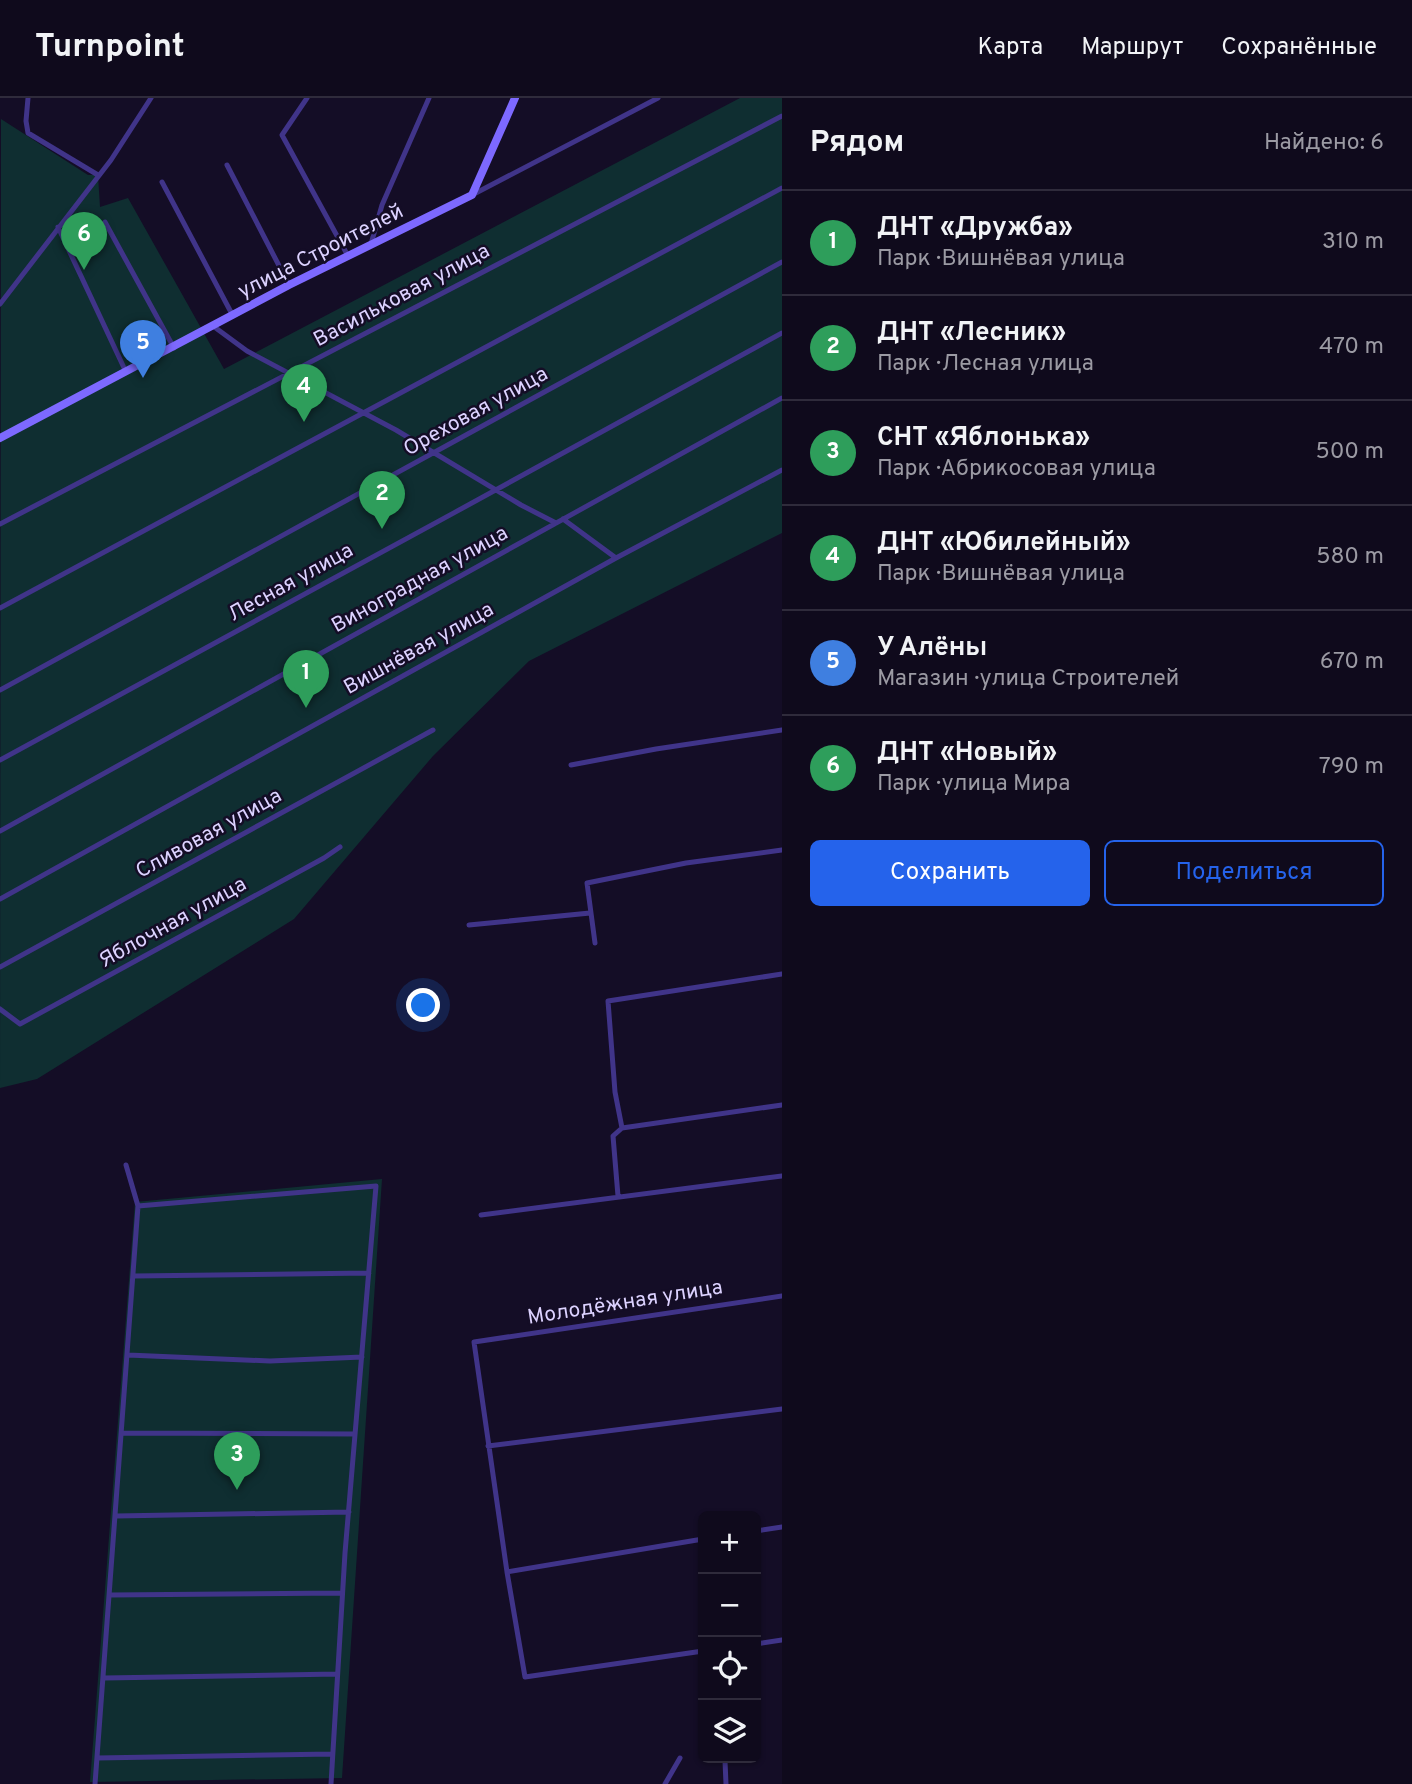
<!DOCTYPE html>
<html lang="ru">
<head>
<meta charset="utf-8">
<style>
	:root { --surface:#0f0a1c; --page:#181325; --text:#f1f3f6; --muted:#9b9aa3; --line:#2f2b3b; --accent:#2563eb }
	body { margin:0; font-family:Overpass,sans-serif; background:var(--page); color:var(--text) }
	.controls { position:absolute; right:21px; bottom:21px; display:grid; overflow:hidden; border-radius:10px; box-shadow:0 2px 5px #0004 }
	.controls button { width:63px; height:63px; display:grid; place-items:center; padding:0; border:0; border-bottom:2px solid var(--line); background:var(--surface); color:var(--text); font:35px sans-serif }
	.you { position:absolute; left:424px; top:908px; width:24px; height:24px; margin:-18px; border:5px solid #fff; border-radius:50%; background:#1a73e8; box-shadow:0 0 0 10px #1a73e833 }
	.badge { display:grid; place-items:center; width:46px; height:46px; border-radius:50%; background:var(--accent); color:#fff; font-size:23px; font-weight:700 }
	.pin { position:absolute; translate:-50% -58px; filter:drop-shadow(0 2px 4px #0008) }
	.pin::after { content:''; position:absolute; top:37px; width:24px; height:21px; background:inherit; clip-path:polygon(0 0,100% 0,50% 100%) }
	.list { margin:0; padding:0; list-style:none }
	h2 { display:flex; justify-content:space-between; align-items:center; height:91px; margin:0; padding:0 28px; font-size:30px }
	h2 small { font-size:23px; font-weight:400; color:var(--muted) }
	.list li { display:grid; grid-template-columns:46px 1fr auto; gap:21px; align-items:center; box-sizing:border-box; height:105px; padding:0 28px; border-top:2px solid var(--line) }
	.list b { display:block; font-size:26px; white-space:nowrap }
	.list p { margin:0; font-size:23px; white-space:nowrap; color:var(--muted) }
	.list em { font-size:23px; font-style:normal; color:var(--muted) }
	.actions { display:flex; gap:14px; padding:21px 28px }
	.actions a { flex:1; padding:16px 0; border:2px solid var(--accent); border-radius:10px; text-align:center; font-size:24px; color:var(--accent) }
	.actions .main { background:var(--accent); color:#fff }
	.icon { flex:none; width:38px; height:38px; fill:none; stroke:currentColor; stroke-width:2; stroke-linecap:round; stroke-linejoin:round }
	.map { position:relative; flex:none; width:782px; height:1686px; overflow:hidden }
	header { display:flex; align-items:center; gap:42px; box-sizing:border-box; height:98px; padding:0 35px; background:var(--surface); border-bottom:2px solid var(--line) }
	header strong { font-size:33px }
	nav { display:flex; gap:38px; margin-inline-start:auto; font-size:24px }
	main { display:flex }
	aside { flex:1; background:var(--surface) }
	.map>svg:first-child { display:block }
</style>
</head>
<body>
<header>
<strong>Turnpoint</strong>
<nav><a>Карта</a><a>Маршрут</a><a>Сохранённые</a></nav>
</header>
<main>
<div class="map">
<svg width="782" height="1686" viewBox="0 0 782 1686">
	<rect width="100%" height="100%" fill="#140d26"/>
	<path fill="#0f2e31" d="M740 0H782V435L529 563 433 658 294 821 37 981 0 990 1 21 88 77H98L100 109 128 100 224 271Z
		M382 1081 342 1680 90 1684 135 1104Z"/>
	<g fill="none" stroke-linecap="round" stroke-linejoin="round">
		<path stroke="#403489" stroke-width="5" d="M28 0 26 23 28 35 98 77
			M307 0 282 37 348 158
			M227 67 289 187
			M162 84 233 218
			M472 97 658 0
			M105 124 174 250
			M58 129 126 274
			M371 146 382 107 429 0
			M0 206 111 62 151 0
			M213 228 247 253 396 332 521 407 556 425
			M563 421 616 460
			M0 426 782 18
			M0 510 782 90
			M0 592 782 164
			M0 662C261 519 522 379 782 235
			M571 667 656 651 782 632
			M0 733 782 300
			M0 801 616 460 782 372
			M469 827 590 815
			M595 845 587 785 686 765 782 752
			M0 869 433 632
			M782 876 608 903 615 994 622 1030 782 1007
			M0 911 20 926 324 760 340 749
			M618 1098 613 1038 622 1030
			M138 1108 376 1088 345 1455 331 1686
			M481 1117 782 1078
			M134 1178 369 1175
			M128 1257 270 1263 362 1259
			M122 1335 355 1336
			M488 1348 782 1311
			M116 1418 349 1414
			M756 1433 782 1429
			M507 1474 703 1441
			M110 1497 342 1495
			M756 1546 782 1542
			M703 1553 525 1579 507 1474 474 1244 782 1198
			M104 1580 337 1576
			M97 1660 332 1656
			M725 1663 726 1686
			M95 1686 138 1108 126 1067
			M665 1686 680 1660"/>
		<path stroke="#7d69ff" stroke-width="8" d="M0 340 289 187 472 97 515 0"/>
	</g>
	<g text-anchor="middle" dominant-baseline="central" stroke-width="5" stroke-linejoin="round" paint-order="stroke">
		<g font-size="21" fill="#dcd2ff" stroke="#140d26">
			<text transform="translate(321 154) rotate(-27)">улица Строителей</text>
			<text transform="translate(402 198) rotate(-28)">Васильковая улица</text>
			<text transform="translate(476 314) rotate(-29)">Ореховая улица</text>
			<text transform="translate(420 482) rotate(-29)">Виноградная улица</text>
			<text transform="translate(291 485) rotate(-29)">Лесная улица</text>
			<text transform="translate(419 551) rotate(-29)">Вишнёвая улица</text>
			<text transform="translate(209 736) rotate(-29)">Сливовая улица</text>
			<text transform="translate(173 825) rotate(-29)">Яблочная улица</text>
			<text transform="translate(625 1205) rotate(-9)">Молодёжная улица</text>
		</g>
	</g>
</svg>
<div class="controls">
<button>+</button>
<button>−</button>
<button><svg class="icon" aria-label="locate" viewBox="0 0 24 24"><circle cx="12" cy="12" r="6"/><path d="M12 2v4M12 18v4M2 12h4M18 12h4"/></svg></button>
<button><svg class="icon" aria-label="layers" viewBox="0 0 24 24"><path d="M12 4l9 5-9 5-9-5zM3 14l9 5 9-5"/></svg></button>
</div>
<div class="you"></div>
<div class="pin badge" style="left:306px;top:610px;background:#2e9e5b">1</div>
<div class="pin badge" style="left:382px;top:431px;background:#2e9e5b">2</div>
<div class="pin badge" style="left:237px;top:1392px;background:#2e9e5b">3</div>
<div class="pin badge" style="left:304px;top:324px;background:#2e9e5b">4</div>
<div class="pin badge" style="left:143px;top:280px;background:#3f7fe0">5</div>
<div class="pin badge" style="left:84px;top:172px;background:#2e9e5b">6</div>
</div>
<aside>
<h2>Рядом<small>Найдено: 6</small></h2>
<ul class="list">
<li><span class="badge" style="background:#2e9e5b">1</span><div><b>ДНТ «Дружба»</b><p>Парк · Вишнёвая улица</p></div><em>310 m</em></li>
<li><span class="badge" style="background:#2e9e5b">2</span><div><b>ДНТ «Лесник»</b><p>Парк · Лесная улица</p></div><em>470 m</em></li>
<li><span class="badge" style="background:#2e9e5b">3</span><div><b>СНТ «Яблонька»</b><p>Парк · Абрикосовая улица</p></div><em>500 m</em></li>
<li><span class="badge" style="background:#2e9e5b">4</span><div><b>ДНТ «Юбилейный»</b><p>Парк · Вишнёвая улица</p></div><em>580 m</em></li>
<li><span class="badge" style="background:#3f7fe0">5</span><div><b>У Алёны</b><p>Магазин · улица Строителей</p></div><em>670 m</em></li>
<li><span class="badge" style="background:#2e9e5b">6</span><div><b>ДНТ «Новый»</b><p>Парк · улица Мира</p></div><em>790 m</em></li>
</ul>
<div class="actions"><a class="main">Сохранить</a><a>Поделиться</a></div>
</aside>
</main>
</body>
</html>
